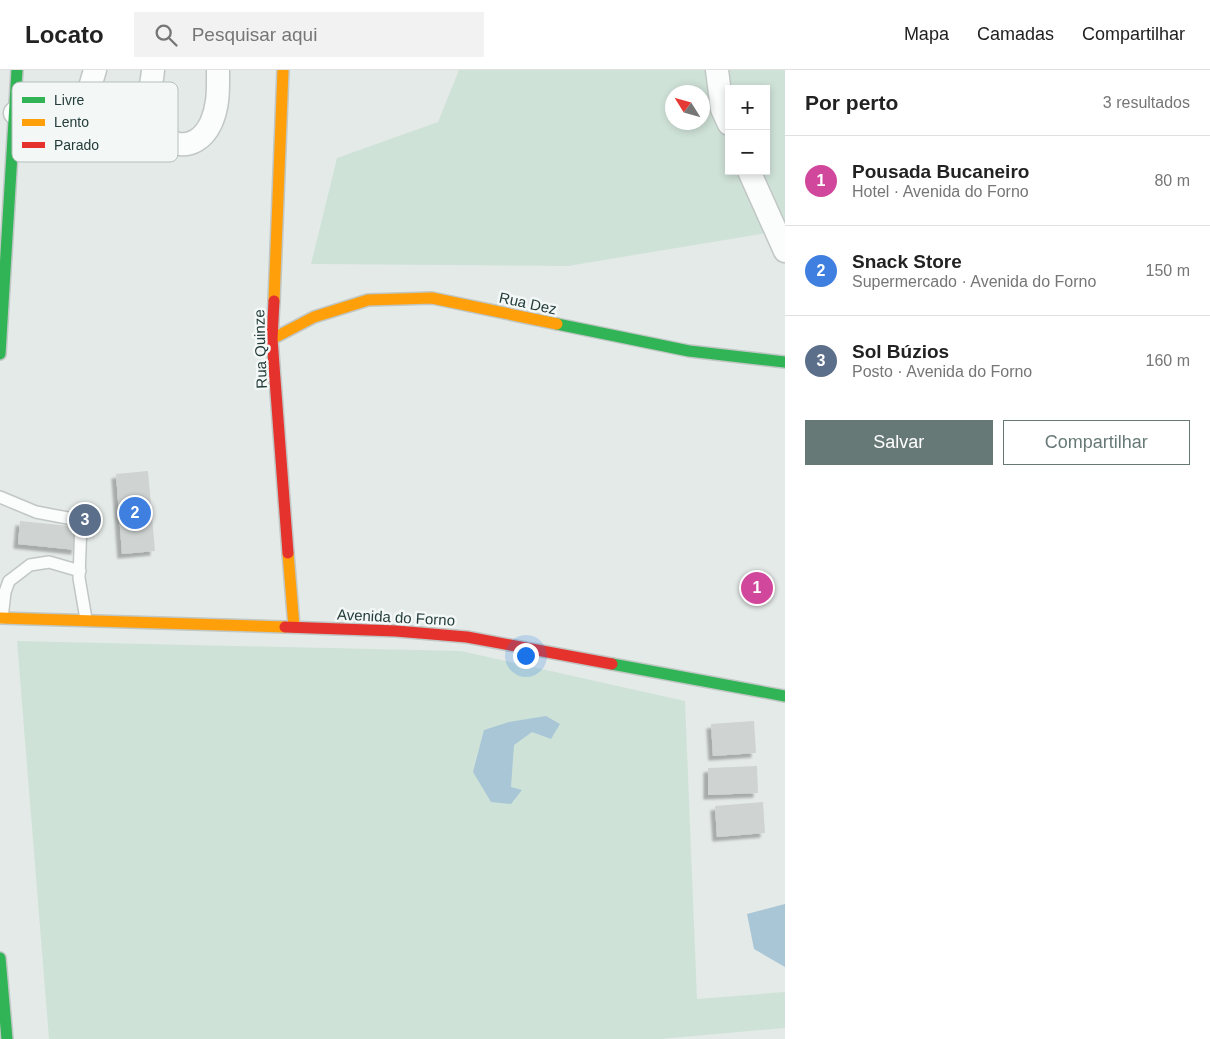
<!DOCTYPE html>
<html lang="pt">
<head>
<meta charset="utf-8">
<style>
	:root { --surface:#fff; --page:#f2f2f2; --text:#222; --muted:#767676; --line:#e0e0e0; --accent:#677977 }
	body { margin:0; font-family:Arial,sans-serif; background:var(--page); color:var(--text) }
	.controls { position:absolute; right:15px; top:15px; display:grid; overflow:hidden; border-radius:0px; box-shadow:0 2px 8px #0003 }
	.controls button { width:45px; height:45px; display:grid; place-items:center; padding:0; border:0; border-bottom:1px solid var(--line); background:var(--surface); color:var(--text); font:25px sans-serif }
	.compass { position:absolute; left:665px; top:15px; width:45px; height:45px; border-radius:50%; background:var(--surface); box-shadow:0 2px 8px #0003; rotate:307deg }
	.you { position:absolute; left:525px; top:585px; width:18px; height:18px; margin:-12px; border:4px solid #fff; border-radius:50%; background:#1a73e8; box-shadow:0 0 0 8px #1a73e833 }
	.badge { display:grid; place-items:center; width:32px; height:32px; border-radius:50%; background:var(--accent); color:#fff; font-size:16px; font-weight:700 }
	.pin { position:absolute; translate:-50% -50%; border:2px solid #fff; box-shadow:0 1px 5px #0006 }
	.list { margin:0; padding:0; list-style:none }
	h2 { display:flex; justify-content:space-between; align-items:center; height:65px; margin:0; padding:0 20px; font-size:21px }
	h2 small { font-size:16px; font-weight:400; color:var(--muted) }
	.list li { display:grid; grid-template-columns:32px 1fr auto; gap:15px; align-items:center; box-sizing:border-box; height:90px; padding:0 20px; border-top:1px solid var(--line) }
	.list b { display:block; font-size:19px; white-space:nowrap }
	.list p { margin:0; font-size:16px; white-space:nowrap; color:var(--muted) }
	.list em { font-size:16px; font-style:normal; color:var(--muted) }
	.actions { display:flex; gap:10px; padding:15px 20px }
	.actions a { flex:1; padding:11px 0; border:1px solid var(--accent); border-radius:0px; text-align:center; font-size:18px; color:var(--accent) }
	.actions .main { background:var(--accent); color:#fff }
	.icon { flex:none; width:28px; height:28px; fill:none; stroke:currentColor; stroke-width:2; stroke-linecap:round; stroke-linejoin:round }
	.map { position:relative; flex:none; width:785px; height:969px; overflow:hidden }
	header { display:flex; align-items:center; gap:30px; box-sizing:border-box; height:70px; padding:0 25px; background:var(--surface); border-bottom:1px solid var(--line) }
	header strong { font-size:24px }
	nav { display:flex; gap:28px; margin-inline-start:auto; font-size:18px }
	.search { width:350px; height:45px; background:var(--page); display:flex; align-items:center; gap:12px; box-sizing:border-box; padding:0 18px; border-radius:0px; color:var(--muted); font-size:19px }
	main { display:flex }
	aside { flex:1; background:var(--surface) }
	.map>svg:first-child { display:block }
</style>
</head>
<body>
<header>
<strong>Locato</strong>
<div class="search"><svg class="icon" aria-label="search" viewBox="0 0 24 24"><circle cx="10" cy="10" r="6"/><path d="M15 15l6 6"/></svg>Pesquisar aqui</div>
<nav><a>Mapa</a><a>Camadas</a><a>Compartilhar</a></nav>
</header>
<main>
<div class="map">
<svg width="785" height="969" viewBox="0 0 785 969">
	<defs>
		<filter id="shadow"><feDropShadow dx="-4.5" dy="4.5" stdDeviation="1" flood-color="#0004"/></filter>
	</defs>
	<rect width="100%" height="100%" fill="#e4eae8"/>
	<path fill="#cfe2d8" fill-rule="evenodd" d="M459 0H785V160L568 196 311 194 337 88 438 52ZM729 19H766V101H729ZM672 22H702V52H672Z
		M17 571 461 581 685 631 697 929 785 922V958L661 969H49Z"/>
	<path fill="#a8c6d5" d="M546 646 560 654 551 669 532 662 514 675 511 717 522 720 511 734 491 732 473 702 484 660 509 652Z
		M785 834V897L754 879 747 844Z"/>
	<path fill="#cfd3d2" filter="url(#shadow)" d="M148 401 155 481 122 484 116 404Z
		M20 451 79 457 76 480 18 474Z
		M754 651 756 683 713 686 711 654Z
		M757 696 758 723 708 725V698Z
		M763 732 765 763 717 767 715 736Z"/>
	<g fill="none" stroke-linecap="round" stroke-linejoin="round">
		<g stroke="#c1c7c5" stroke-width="14">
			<path id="lane" d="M0 427 36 442 73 449 81 452 79 508 86 549
				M2 548 5 522 9 511 30 495 49 492 80 501"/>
		</g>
		<g stroke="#c1c7c5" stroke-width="25">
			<path id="street" d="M153 0C152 13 147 30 150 42 158 78 195 87 211 53 219 35 218 19 218 0
				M717 0 722 39 729 54
				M15 43H70L87 27 95 0
				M749 101 785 181"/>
		</g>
		<g stroke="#c0c7c5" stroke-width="14">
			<path id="fast" d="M557 254 689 281 785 292
				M0 284 17 0
				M612 594 785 626
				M0 888 7 969"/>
		</g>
		<g stroke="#c0c7c5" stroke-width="14">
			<path id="slow" d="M274 231 283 0
				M272 269 314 247 368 230 432 228 557 254
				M288 483 294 557
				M0 548 285 557"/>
		</g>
		<g stroke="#c0c7c5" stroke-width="14">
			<path id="jam" d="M274 231 272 269 288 483
				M285 557 396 561 467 567 612 594"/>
		</g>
		<use href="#lane" stroke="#fbfcfc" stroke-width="11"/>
		<use href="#street" stroke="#fbfcfc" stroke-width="22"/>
		<use href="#fast" stroke="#30b455" stroke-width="11"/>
		<use href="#slow" stroke="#ff9f0a" stroke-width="11"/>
		<use href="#jam" stroke="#e5322d" stroke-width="11"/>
	</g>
	<g text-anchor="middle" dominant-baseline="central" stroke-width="5" stroke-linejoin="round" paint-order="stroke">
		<g font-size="15" fill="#233c3a" stroke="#f3f8f7">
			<text transform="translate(528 233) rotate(12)">Rua Dez</text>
			<text transform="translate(260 279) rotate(-92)">Rua Quinze</text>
			<text transform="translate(396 547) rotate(3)">Avenida do Forno</text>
		</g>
	</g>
	<rect x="12" y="12" width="166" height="80" rx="8" fill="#f3f8f7" stroke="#b5c0be" stroke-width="1"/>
	<rect x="22" y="27" width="23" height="6" fill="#30b455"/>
	<rect x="22" y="49" width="23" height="7" fill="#ff9f0a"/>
	<rect x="22" y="72" width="23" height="6" fill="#e5322d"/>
	<g font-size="14" fill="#233c3a">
		<text x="54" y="35">Livre</text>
		<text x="54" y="57">Lento</text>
		<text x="54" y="80">Parado</text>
	</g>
</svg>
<div class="controls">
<button>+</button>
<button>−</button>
</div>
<svg class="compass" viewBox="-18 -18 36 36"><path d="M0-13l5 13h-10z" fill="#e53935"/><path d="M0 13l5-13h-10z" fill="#767676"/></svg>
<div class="you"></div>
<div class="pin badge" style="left:757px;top:518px;background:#d1479c">1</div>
<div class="pin badge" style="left:135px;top:443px;background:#3f7fe0">2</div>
<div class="pin badge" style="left:85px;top:450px;background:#5c6f8a">3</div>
</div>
<aside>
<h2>Por perto<small>3 resultados</small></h2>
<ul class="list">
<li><span class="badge" style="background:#d1479c">1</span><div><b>Pousada Bucaneiro</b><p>Hotel · Avenida do Forno</p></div><em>80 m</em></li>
<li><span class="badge" style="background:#3f7fe0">2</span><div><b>Snack Store</b><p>Supermercado · Avenida do Forno</p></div><em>150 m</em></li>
<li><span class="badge" style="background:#5c6f8a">3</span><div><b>Sol Búzios</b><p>Posto · Avenida do Forno</p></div><em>160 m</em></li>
</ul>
<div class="actions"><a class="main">Salvar</a><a>Compartilhar</a></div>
</aside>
</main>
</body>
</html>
